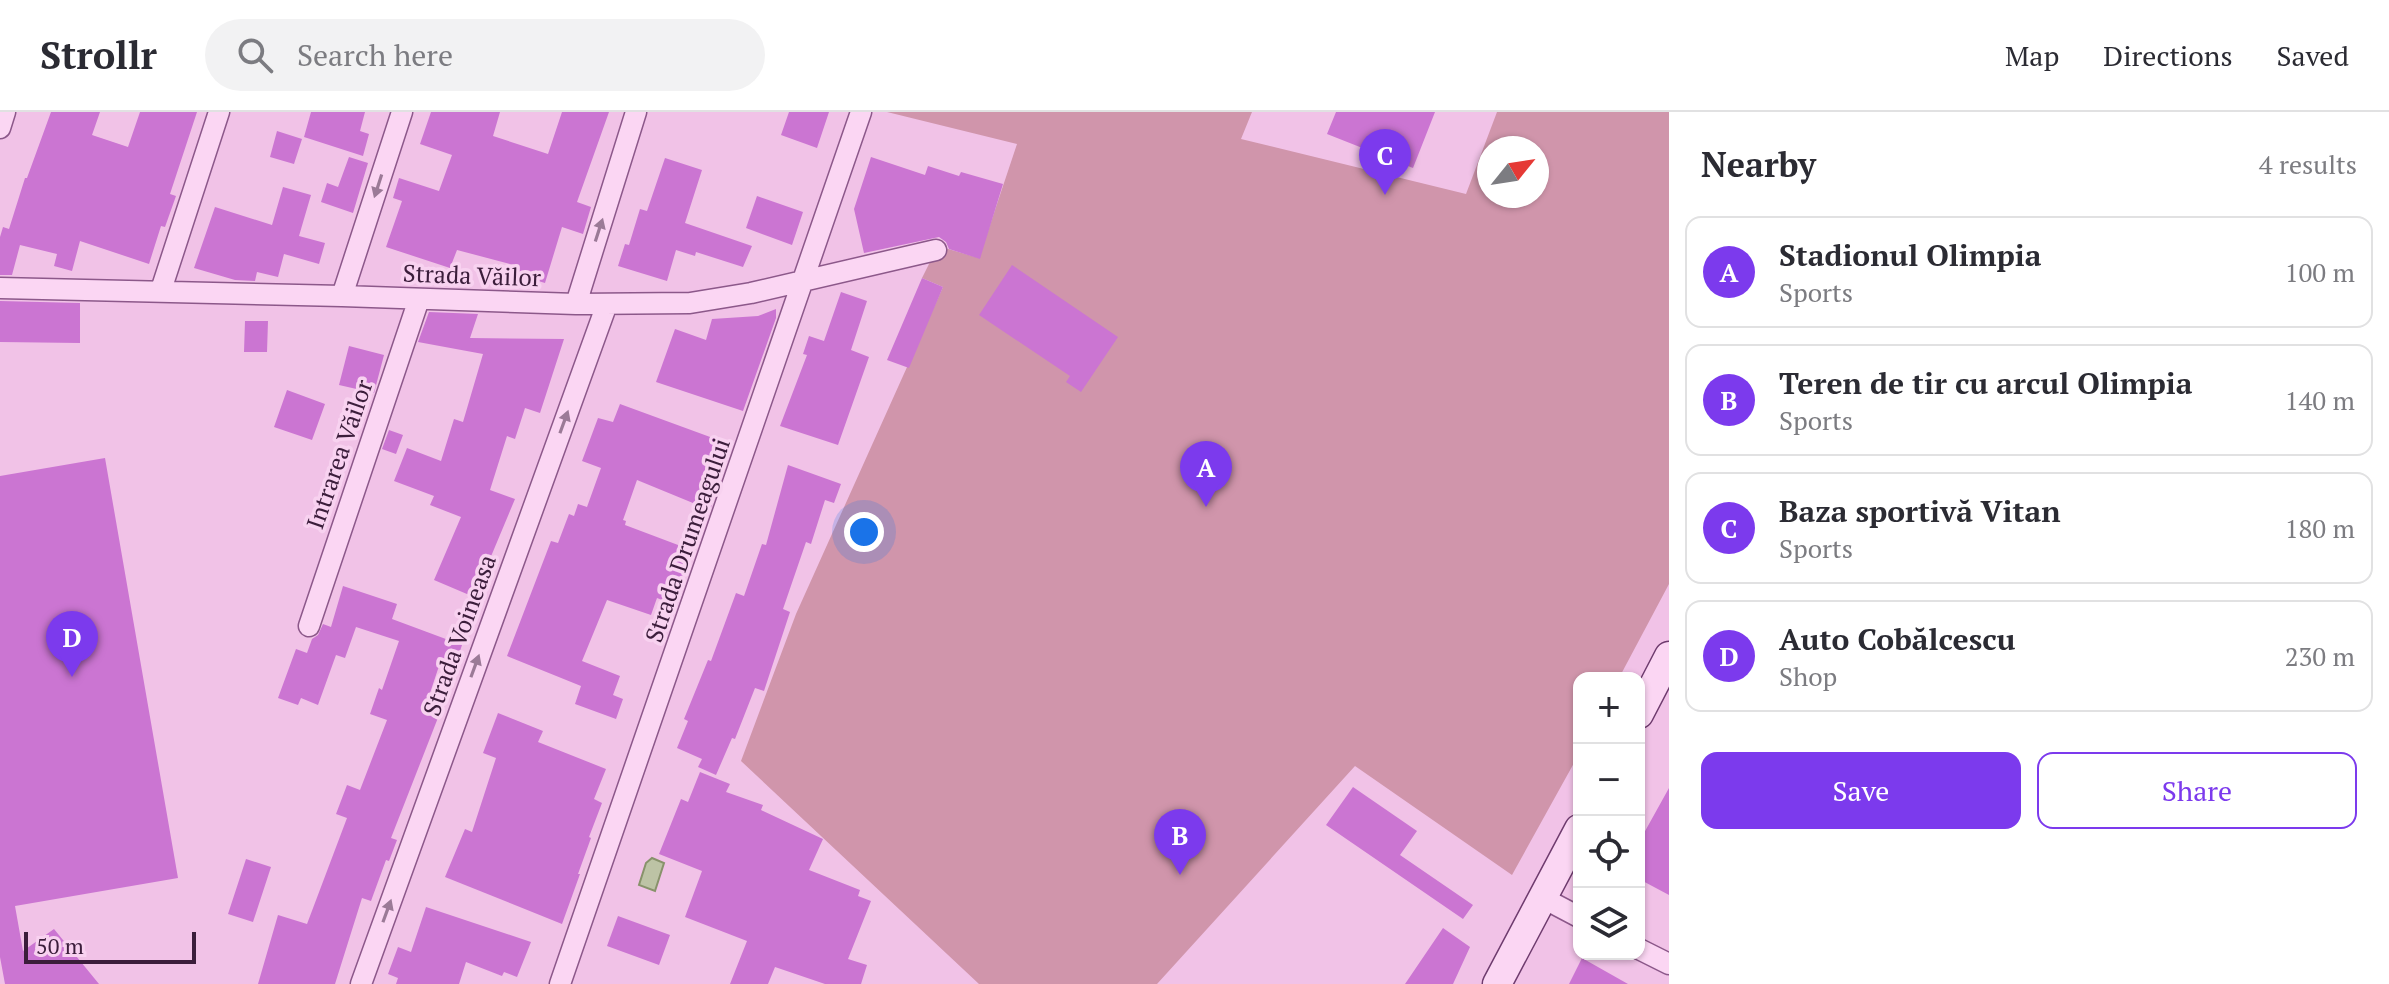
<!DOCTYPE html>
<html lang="en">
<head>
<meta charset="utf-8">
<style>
	:root { --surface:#fff; --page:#f2f2f3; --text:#2b2b33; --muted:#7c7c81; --line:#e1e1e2; --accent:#7c3aed }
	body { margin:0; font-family:"PT Serif",serif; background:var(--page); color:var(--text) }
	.controls { position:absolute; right:24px; bottom:24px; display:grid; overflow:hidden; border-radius:16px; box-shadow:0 2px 6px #0004 }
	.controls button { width:72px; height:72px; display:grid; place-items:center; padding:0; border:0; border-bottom:2px solid var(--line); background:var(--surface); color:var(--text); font:40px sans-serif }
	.compass { position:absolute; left:1477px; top:24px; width:72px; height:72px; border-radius:50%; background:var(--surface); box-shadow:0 2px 6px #0004; rotate:60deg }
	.scale { position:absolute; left:24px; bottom:20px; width:172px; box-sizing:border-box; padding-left:8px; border:4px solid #3b1d3b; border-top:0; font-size:22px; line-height:28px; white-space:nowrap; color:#3b1d3b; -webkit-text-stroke:6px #f8d2f0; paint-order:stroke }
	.you { position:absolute; left:864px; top:420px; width:28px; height:28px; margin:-20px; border:6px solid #fff; border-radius:50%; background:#1a73e8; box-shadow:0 0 0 12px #1a73e833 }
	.badge { display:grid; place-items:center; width:52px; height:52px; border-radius:50%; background:var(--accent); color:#fff; font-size:26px; font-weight:700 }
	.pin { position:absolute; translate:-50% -66px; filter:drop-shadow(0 2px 4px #0008) }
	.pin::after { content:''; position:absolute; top:42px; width:28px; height:24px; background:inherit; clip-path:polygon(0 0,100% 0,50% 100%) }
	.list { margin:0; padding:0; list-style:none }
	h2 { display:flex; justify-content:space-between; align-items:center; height:104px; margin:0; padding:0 32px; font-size:34px }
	h2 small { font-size:26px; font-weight:400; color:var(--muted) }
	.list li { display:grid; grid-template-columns:52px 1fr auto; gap:24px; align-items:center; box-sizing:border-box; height:112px; margin:0 16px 16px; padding:0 16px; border:2px solid var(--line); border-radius:16px }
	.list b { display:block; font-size:30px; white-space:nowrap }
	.list p { margin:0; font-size:26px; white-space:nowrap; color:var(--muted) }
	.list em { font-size:26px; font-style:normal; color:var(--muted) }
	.actions { display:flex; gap:16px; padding:24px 32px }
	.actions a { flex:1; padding:18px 0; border:2px solid var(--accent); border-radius:16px; text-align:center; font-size:28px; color:var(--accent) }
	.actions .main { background:var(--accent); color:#fff }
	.icon { flex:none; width:44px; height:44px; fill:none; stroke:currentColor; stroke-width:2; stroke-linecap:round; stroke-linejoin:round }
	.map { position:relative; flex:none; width:1669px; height:872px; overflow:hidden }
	header { display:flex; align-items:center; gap:48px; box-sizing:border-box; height:112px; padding:0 40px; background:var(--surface); border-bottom:2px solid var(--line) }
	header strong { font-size:38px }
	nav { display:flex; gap:44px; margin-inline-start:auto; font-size:28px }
	.search { width:560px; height:72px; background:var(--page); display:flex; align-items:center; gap:20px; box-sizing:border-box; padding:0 28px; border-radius:44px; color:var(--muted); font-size:30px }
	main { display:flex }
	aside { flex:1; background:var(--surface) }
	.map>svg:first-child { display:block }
</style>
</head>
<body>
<header>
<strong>Strollr</strong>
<div class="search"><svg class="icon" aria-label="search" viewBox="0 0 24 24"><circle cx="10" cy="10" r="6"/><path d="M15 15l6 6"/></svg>Search here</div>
<nav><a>Map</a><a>Directions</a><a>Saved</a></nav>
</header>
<main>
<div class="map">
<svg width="1669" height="872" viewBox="0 0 1669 872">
	<rect width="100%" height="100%" fill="#f1c2e7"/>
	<path fill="#d095ab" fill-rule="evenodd" d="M887 0H1252L1241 27 1466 82 1497 0H1669V472L1619 566H1579V642L1512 763 1355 654 1157 872H979L741 649 796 502 943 175 922 166 938 134 979 146 1017 32ZM1489 36H1537V84H1489Z"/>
	<path fill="#bdc3a5" stroke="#88926b" stroke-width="2" d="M652 746 664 751 655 779 639 773 646 751Z"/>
	<path fill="#cb75d2" d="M51 0H100L92 23 128 35 140 0H197L170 82 176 84 165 115 161 114 149 152 80 129 72 159 54 154 57 142 20 133 12 163H0V125L3 115 9 117 25 66H27Z
		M311 0H365L360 19 369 22 363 44 304 25Z
		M431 0H500L493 24 548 42 562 0H609L577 90 591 95 583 122 562 115 545 171 512 161 514 153 457 138 450 156 386 135 402 89 393 86 399 66 439 79 452 43 420 32Z
		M789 0H829L817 36 781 23Z
		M1336 0H1435L1413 56 1327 22Z
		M277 19 302 27 294 52 270 45Z
		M349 45 368 51 353 101 321 90 327 71 338 75Z
		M871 45 925 63 928 54 959 64 961 60 1003 72 980 147 949 137 946 130 939 125 864 141 854 97Z
		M665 46 702 58 685 111 752 134 743 155 696 140 695 144 676 138 667 169 618 154 625 132 629 133 640 97 647 99Z
		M283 75 311 83 299 124 325 131 319 152 284 142 278 165 257 160 255 169 235 168 194 156 215 95 272 113Z
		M757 84 803 100 792 133 746 116Z
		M1012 153 1118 225 1081 280 1066 270 1070 264 979 203Z
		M922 166 943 175 909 256 887 248Z
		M841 180 867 189 851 238 869 245 838 333 780 314 807 243 803 242 809 224 824 229Z
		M0 189 80 191V231L0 230Z
		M776 197V206L743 299 656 270 675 217 706 228 712 207 758 204Z
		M429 200 478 202 470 226 564 227 540 301 525 296 515 327 507 324 490 378 515 387 474 485 434 468 461 405 430 393 434 384 394 369 407 336 441 349 454 307 463 310 483 242 418 230Z
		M245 209H268L267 240H244Z
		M349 234 384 243 374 281 339 273Z
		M287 278 325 292 312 328 274 315Z
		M620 292 732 333 710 398 637 368 623 408 626 409 625 413 694 439 670 491 657 486 651 503 607 488 582 549 620 564 613 583 623 587 616 607 575 592 581 574 507 544 551 429 558 431 569 402 574 404 578 392 587 395 601 356 582 349 598 306 613 310Z
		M389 318 403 323 396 342 382 337Z
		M105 346 178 766 15 794 23 839 54 817 99 872H5L0 845V364Z
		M788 353 841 372 834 391 825 388 811 432 806 430 783 497 790 500 764 579 755 576 735 627 732 626 716 663 698 655 702 647 677 636 688 609 684 607 708 548 711 549 736 481 744 484 762 432 766 433Z
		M343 474 397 492 392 507 462 533 453 560 439 554 426 593 441 598 391 726 397 728 389 749 386 748 371 789 362 786 335 872H258L278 803 307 812 347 706 336 702 347 673 360 678 387 608 370 602 379 576 382 578 399 529 356 515 345 546 336 543 318 593 301 586 298 593 278 586 296 537 307 541 312 527 318 523 323 512 331 515Z
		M498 601 543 619 538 630 606 657 594 687 602 691 589 725 591 726 578 762H580L562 812 445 765 465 717 472 720 496 646 483 641Z
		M700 660 730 672 726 680 763 693 761 698 823 727 809 758 860 778 858 784 871 789 848 847 867 853 861 872H825L775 855 768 872H730L747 829 685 805 702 759 659 742 681 687 688 690Z
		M1353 675 1417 719 1400 743 1473 793 1463 807 1326 713Z
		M1669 676V783L1639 767V730Z
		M246 747 271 755 253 810 228 802Z
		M426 795 531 830 517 865 504 860 502 864 466 850 459 872H396L398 866 388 862 398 835 411 840Z
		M618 804 670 823 659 853 607 834Z
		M1443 816 1470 835 1453 872H1405Z
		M1582 846 1628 872H1569Z"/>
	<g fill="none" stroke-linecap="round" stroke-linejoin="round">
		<g stroke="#8c588a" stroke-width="23">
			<path id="street" d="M0 16 5 0
				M0 176 342 184 576 192 690 191 751 181 936 138
				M161 178 219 0
				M342 184 402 0
				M576 192 636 0
				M309 514 419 187
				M1543 786 1579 805
				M1639 837 1669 852
				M361 872 607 192
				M560 872 861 0"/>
		</g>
		<g stroke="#6e3b6e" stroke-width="31">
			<path id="secondary" d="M1639 602 1669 544
				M1497 872 1579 717"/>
		</g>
		<use href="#street" stroke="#fbd6f3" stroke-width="20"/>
		<use href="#secondary" stroke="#fbd6f3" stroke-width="28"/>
	</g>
	<defs><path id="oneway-solid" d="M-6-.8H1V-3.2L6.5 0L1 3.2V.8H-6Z" transform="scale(2)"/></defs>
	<g fill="#9b7a97">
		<use href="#oneway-solid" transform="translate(378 74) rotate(108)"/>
		<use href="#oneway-solid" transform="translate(599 118) rotate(-72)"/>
		<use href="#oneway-solid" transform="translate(564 310) rotate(-70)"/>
		<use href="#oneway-solid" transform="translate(475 554) rotate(-70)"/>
		<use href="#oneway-solid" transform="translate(387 799) rotate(-70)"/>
	</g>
	<g text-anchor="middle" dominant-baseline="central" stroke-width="7" stroke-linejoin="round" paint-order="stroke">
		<g font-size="24" fill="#3b1d3b" stroke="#f8d2f0">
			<text transform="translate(472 163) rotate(2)">Strada Văilor</text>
			<text transform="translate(339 342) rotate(-71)">Intrarea Văilor</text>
			<text transform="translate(687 428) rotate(-71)">Strada Drumeagului</text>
			<text transform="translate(459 523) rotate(-70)">Strada Voineasa</text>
		</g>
	</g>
</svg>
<div class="controls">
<button>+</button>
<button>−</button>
<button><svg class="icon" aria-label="locate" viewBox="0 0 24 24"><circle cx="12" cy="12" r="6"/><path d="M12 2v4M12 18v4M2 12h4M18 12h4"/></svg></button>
<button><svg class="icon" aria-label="layers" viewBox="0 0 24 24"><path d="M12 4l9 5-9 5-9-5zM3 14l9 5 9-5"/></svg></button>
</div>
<svg class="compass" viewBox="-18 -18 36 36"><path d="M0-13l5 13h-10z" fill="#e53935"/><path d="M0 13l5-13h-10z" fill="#7c7c81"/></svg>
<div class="scale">50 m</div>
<div class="you"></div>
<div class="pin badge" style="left:1206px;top:395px">A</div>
<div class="pin badge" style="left:1180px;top:763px">B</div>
<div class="pin badge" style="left:1385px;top:83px">C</div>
<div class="pin badge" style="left:72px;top:565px">D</div>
</div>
<aside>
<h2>Nearby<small>4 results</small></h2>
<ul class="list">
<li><span class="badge">A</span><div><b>Stadionul Olimpia</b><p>Sports</p></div><em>100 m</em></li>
<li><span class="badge">B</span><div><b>Teren de tir cu arcul Olimpia</b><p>Sports</p></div><em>140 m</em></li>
<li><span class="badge">C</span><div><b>Baza sportivă Vitan</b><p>Sports</p></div><em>180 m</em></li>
<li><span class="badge">D</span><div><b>Auto Cobălcescu</b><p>Shop</p></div><em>230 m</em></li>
</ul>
<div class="actions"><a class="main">Save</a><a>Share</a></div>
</aside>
</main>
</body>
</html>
